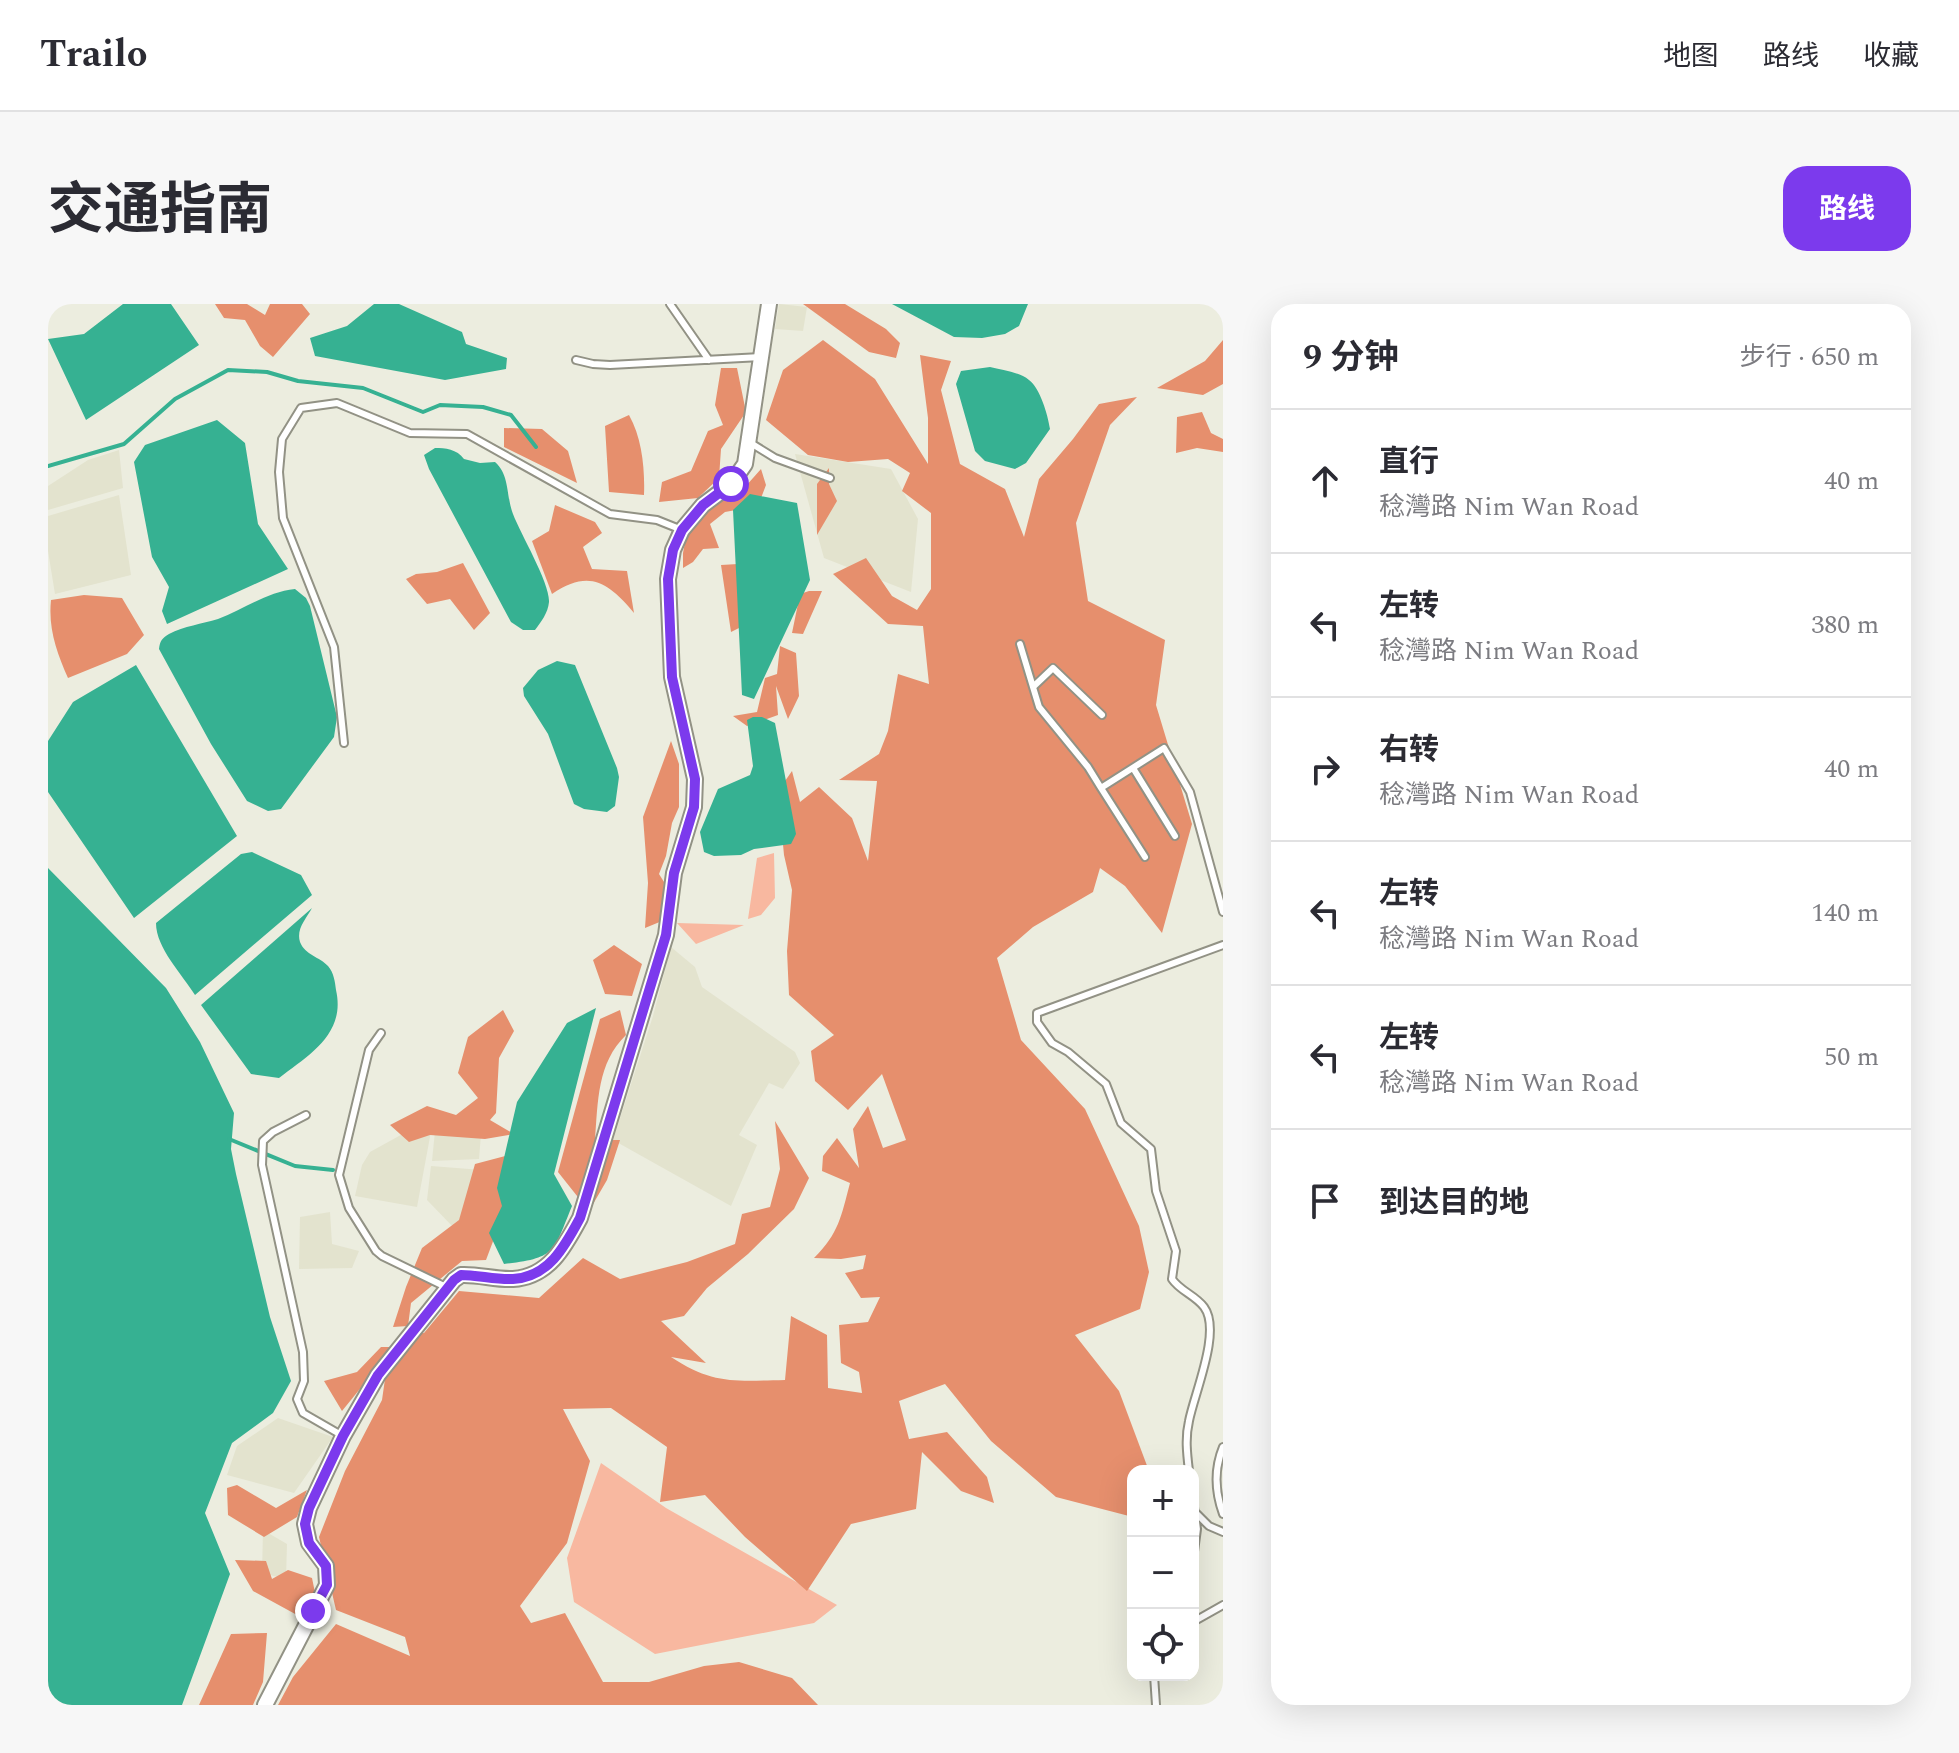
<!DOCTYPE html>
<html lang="zh">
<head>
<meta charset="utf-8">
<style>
	:root { --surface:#fff; --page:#f7f7f7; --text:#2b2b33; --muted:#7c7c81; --line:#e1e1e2; --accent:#7c3aed }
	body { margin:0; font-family:Spectral,"Noto Sans SC",serif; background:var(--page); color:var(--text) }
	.controls { position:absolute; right:24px; bottom:24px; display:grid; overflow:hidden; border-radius:16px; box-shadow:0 8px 32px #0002 }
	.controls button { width:72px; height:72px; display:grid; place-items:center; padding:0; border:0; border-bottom:2px solid var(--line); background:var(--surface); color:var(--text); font:40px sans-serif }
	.stop { position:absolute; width:24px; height:24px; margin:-18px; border:6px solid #7c3aed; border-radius:50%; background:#fff }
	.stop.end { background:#7c3aed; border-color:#fff; box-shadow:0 2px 8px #0008 }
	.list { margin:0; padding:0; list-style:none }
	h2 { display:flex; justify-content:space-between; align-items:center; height:104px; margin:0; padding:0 32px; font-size:34px }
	h2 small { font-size:26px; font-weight:400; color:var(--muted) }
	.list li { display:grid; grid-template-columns:52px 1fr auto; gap:24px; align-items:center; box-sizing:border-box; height:144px; padding:0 32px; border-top:2px solid var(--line) }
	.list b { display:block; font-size:30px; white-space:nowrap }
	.list p { margin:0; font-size:26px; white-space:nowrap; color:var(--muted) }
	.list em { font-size:26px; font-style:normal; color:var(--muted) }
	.icon { flex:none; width:44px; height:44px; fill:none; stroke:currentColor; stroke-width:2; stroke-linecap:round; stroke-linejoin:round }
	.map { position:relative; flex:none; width:1175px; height:1401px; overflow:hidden; border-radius:24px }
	header { display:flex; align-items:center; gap:48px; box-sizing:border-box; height:112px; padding:0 40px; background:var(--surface); border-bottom:2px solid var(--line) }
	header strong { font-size:38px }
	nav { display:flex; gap:44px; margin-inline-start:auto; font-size:28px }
	.intro { display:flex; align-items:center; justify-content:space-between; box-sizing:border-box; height:192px; padding:0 48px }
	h1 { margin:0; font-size:56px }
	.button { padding:20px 36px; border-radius:24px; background:var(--accent); color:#fff; font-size:28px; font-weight:700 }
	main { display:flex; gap:48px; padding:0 48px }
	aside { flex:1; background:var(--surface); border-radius:24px; box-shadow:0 8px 32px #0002 }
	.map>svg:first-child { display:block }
</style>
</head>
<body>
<header>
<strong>Trailo</strong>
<nav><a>地图</a><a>路线</a><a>收藏</a></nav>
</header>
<div class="intro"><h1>交通指南</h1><a class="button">路线</a></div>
<main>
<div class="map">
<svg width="1175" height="1401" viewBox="0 0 1175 1401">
	<rect width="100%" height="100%" fill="#eceddf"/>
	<path fill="#e3e3ce" d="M731 0 759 3 755 27 727 25Z
		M71 146 75 184 0 206V182L40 156Z
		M747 150 843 165 870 215 863 288 776 254Z
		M71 191 83 271 7 290 0 247V212Z
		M623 643 647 663 654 683 747 748 752 759 735 785 721 779 691 831 709 841 683 902 565 836 605 712Z
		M384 822 369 903 307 892 314 861 322 848 360 827Z
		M387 827 433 830 431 855 384 857Z
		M383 862 434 866 407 925 379 896Z
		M282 908 284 940 311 947 304 964 251 965 252 913Z
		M230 1114 285 1133 246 1189 179 1171 189 1142Z
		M215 1226 239 1240 238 1275 214 1269Z"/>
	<path fill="#f8b8a0" d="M726 549 727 594 713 611 700 615 709 554Z
		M629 619 696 621 648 640Z
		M553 1159 618 1204 789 1301 766 1319 607 1350 526 1298 519 1254Z"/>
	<path fill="#e68f6d" d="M167 0H199L217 11 222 0H254L262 10 225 53 212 42 197 16 176 14Z
		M755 0H797L838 25 852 39 848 54 821 48Z
		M775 36 827 75 880 160V114L872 51 903 57 893 86 912 160 957 185 976 233 991 175 1025 135 1051 100 1089 93 1062 121 1028 219 1040 297 1117 336 1108 401 1144 520 1114 629 1077 582 1052 564 1045 588 985 623 949 654 973 736 1037 805 1091 922 1101 968 1092 1005 1027 1031 1071 1087 1101 1167H1085V1204L1081 1212 1008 1193 943 1137 897 1080 851 1097 861 1135 899 1128 939 1173 946 1199 913 1187 874 1148 868 1205 803 1220 759 1287 697 1233 657 1191 612 1198 619 1143 563 1104 515 1105 542 1157 519 1239 472 1302 483 1319 517 1309 555 1378H601L656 1362 691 1358 744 1374 770 1401H230L245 1373 288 1320 362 1352 357 1333 288 1306 271 1233 297 1167 334 1096 337 1075 358 1030 376 1029 411 987 491 994 535 954 572 975 639 958 687 940 694 910 722 903 732 865 727 817 761 874 746 905 700 950 659 984 636 1012 613 1017 658 1059 623 1053C665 1081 688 1077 737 1076L743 1012 779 1031 780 1084 814 1089 811 1068 793 1059 791 1021 820 1018 832 993 813 994 797 969 815 965 818 951 793 955 766 954C791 929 793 913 802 879L774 867 775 852 789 834 811 864 805 825 820 802 835 844 858 836 834 770 800 806 767 777 763 747 786 731 741 691 739 647 744 586 736 551 730 487 744 467 752 498 771 483 804 514 820 557 829 477 791 476 831 450 840 427 850 370 881 380 875 322 840 320 785 270 818 254 844 292 869 306 883 285V209L854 187 862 169 840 155 800 158 760 151 718 116 735 66Z
		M1175 36V80L1155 91 1109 84 1157 57Z
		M673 64H689L698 108 673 145 671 174 650 194 611 198 614 178 643 167 660 127 675 121 667 101Z
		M1154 108 1163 129 1175 135V148L1149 144 1128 149 1129 113Z
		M581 111C594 134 597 165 596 191L561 188 557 122Z
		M456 124 494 125 520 147 529 179 456 143Z
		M781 164V180L789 197 769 231V180Z
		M713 165 718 181 710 202 677 208 662 220 671 244 655 245 645 258 635 264V249L642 212 697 183Z
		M507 201 547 218 554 229 535 243 544 265 579 267 586 309C560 278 541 265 504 290L484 237 501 227Z
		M415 259 442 309 426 326 402 295 379 300 358 275 368 270 389 268Z
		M690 260 693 323 683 328 673 261Z
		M761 287H774L755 330 744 329 752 290Z
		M36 291 74 294 96 331 79 350 20 374C9 349 0 325 3 296Z
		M732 342 748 349 751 392 740 415 728 382 730 411 699 422 685 412 709 408 717 374 729 370Z
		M623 437 631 460V503L624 519 618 552 611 570 616 578 614 617 597 624 600 579 595 513Z
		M566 641 594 660 584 692 557 690 545 656Z
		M455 706 466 727 451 754 448 809 442 816 466 830 437 835 382 831 361 838 342 821 379 802 408 811 430 794 410 769 420 733Z
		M572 706 578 731C549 759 550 798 547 836H572L559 876 541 907 510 868 552 715Z
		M461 851 462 892 438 956 414 957 363 999 360 1022 345 1023 358 983 374 944 411 916 427 860Z
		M333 1043H346L294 1107 276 1077 309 1068Z
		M189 1181 228 1204 259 1186 249 1213 216 1233 180 1211 179 1184Z
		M187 1256 218 1257 224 1275 240 1266 264 1274 273 1318 249 1311 205 1287Z
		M219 1329 215 1378 205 1401H151L183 1330Z"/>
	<path fill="#36b192" d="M75 0H123L151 41 38 116 0 35 36 30Z
		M326 0H351L414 28 418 40 459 54 458 65 397 76 267 52 262 34 299 22Z
		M844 0H980L971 22 957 30 934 34 906 33Z
		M942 63C954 66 971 68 981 76 992 84 1000 111 1002 125L978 159 967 165 937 157 927 147 908 80 913 67Z
		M169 116 197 139 210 220 240 265 119 320 114 307 121 283 104 253 86 158 97 141Z
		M387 144C397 144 409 145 416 155L432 159 447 158C462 171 458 192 465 210 473 231 502 279 501 298 500 309 493 318 487 326H475L463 318 381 165 376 151Z
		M702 190 749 199 762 276 706 395 694 391 685 206Z
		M247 285 258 294 262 302 289 413 286 433 233 505 220 507 199 497 163 440 111 345C112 337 114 334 121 330 136 322 154 320 170 315 196 305 219 288 247 285Z
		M509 357 527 361 569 464 571 473 567 502 559 508 536 505 526 500 500 430 476 392 475 384 490 366Z
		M88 361 189 532 86 614 0 488V437L25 398Z
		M705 413H714L727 419 748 530 743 540 706 545 693 551 666 552 656 548 652 528 670 485 702 471 705 462 699 416Z
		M204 548 253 571 264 591 147 691C134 670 108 644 108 619L193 550Z
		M0 564 118 684 152 738 186 809 183 845 188 870 222 1013 243 1077 225 1109 184 1139 157 1209 182 1270 134 1401H0Z
		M264 604C258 615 248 625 252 638 257 651 272 653 280 662 286 669 287 678 288 686 298 730 261 751 231 774L203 770 153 701Z
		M548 704 506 870 524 902C505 948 509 954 456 960L441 929 454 902 449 884 469 798 519 719Z"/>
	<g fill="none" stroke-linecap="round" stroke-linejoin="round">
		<path stroke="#36b192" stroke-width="4" d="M0 162 76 140 127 95 180 66 219 68 250 77 315 84 375 108 392 101 435 103 463 111 488 143
			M181 835 247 862 285 866"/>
		<g stroke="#929285" stroke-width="10">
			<path id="service" d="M622 0 661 56
				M528 56 545 60 562 61 713 53
				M701 138 727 154 782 174
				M972 340 991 403 1040 463 1053 484
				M985 383 1005 364 1054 411
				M296 439 286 343 235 214 231 168 234 135 253 104 289 99 362 129 419 130 562 210 609 216 634 226
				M1085 464 1127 532
				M1097 553 1053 484 1116 444 1142 488 1175 608
				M333 729 321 746 291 871 301 904 328 947 334 952 400 984
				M258 811 225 828 215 837 214 861 255 1048 256 1077 249 1095 255 1109 295 1132
				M1175 1143C1166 1165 1167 1188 1175 1210
				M1141 1167C1139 1150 1137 1134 1141 1117 1146 1090 1174 1027 1156 1003 1147 991 1132 987 1124 975L1128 947 1108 887 1103 845 1073 819 1058 780 1020 748 1004 739 989 718V709L1175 641
				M1145 1196 1149 1225 1145 1255
				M1146 1207 1161 1222 1175 1228
				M1145 1318 1175 1301
				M1106 1371 1108 1401"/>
		</g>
		<g stroke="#929285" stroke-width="18">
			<path id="tertiary" d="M217 1401 279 1281 278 1262 261 1239 257 1220 261 1204 295 1132 330 1071 406 976 413 971C430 970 448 976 465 975 501 973 517 942 532 914L618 631 626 569 646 503 647 475 624 373 620 275 625 246 634 226 655 201 683 180 697 160 721 0"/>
		</g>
		<use href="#service" stroke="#fff" stroke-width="6"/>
		<use href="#tertiary" stroke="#fff" stroke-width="14"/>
	</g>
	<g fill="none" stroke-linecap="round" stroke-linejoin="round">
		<path stroke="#7c3aed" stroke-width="10" d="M265 1307 279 1281 278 1262 261 1239 257 1220 261 1204 295 1132 330 1071 406 976 413 971C430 971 448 976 465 975 501 973 517 942 532 914L618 631 626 569 646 503 647 475 624 373 620 275 625 246 634 226 655 201 683 180"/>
	</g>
</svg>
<div class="controls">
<button>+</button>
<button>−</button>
<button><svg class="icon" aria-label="locate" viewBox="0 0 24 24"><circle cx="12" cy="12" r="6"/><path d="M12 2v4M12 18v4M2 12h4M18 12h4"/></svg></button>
</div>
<div class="stop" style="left:683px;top:180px"></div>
<div class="stop end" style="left:265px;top:1307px"></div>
</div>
<aside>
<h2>9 分钟<small>步行 · 650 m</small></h2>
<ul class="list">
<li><svg class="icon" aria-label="ahead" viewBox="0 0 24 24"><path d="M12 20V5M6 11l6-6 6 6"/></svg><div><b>直行</b><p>稔灣路 Nim Wan Road</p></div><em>40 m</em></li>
<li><svg class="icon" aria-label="left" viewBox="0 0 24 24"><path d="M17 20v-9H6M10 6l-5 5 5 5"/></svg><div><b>左转</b><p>稔灣路 Nim Wan Road</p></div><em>380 m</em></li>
<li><svg class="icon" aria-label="right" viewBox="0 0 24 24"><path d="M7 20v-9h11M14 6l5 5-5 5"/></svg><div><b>右转</b><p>稔灣路 Nim Wan Road</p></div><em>40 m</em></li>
<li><svg class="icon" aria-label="left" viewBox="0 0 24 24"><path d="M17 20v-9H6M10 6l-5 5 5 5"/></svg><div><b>左转</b><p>稔灣路 Nim Wan Road</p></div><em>140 m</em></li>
<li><svg class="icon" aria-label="left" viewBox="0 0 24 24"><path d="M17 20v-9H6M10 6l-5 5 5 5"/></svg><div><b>左转</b><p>稔灣路 Nim Wan Road</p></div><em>50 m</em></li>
<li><svg class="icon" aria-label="arrive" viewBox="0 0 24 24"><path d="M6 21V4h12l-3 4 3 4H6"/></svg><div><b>到达目的地</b></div></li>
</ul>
</aside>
</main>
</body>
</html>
